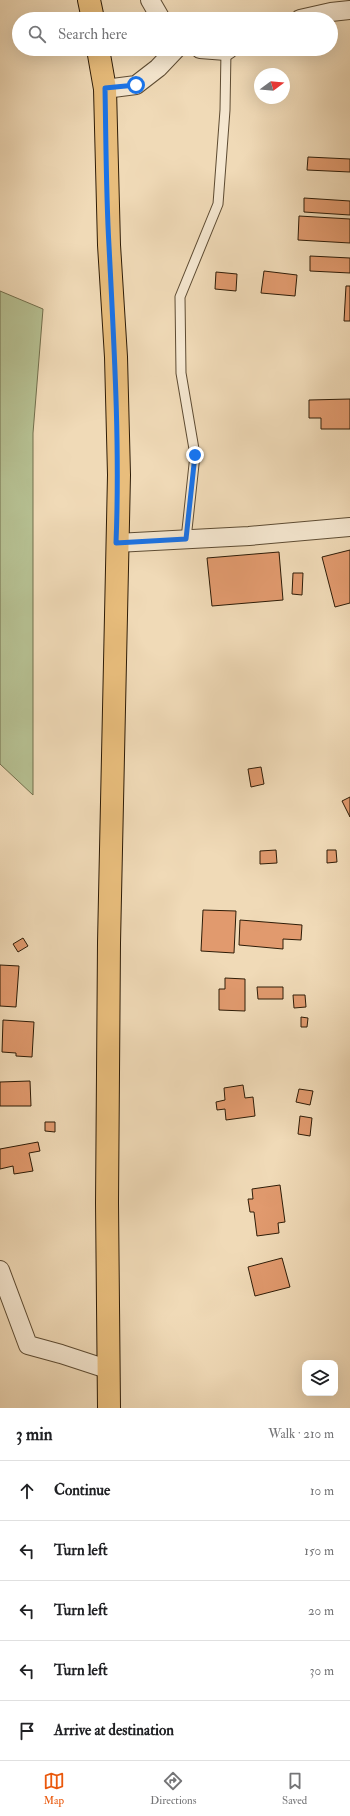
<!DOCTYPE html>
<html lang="en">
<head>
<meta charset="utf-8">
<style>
	:root { --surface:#fff; --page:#f2f2f2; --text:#202124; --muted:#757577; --line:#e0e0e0; --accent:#ea580c }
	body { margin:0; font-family:"IM FELL Double Pica",serif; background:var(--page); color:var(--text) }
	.controls { position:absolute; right:12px; bottom:12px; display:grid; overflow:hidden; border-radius:8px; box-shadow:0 4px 16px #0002 }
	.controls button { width:36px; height:36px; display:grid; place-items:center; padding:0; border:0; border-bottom:1px solid var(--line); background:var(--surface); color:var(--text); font:20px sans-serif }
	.compass { position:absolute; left:254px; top:68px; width:36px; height:36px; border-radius:50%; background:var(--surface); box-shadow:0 4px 16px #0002; rotate:74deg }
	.stop { position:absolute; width:12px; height:12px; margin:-9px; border:3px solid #1a73e8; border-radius:50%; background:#fff }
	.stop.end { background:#1a73e8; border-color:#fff; box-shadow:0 1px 4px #0008 }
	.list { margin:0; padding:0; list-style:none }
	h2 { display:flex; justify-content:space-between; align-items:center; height:52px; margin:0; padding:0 16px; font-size:17px }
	h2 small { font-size:13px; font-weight:400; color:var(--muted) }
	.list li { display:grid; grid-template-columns:26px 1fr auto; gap:12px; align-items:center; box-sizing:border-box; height:60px; padding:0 16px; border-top:1px solid var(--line) }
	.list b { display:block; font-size:15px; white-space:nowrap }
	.list em { font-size:13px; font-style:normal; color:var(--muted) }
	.icon { flex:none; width:22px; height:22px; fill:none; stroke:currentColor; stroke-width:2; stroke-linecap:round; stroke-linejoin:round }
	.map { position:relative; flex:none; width:350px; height:1408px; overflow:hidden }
	.search { position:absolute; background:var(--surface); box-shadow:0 4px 16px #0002; left:12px; right:12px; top:12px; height:44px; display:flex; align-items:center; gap:10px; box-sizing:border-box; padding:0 14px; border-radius:22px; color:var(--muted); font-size:15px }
	.sheet { height:352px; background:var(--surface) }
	nav { display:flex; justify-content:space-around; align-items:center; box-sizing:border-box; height:56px; border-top:1px solid var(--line); background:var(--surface); font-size:11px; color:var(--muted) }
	nav a { display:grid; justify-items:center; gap:2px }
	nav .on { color:var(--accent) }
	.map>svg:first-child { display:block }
</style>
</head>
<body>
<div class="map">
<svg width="350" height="1408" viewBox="0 0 350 1408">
	<rect width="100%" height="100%" fill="#f0dab7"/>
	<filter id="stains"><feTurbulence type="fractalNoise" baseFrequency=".005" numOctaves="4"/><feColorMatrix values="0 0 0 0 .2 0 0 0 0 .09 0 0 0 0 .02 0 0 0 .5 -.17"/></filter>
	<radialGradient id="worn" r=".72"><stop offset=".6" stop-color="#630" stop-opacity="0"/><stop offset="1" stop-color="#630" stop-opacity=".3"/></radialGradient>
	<path fill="#b6c092" stroke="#726e4c" d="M0 291 43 309 33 433V795L0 764Z"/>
	<path fill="#e19a6e" stroke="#2e1c07" d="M308 157 350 159V172L307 170Z
		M304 198 350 201V215L304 212Z
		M299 216 350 219V243L298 240Z
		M310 256 350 258V273L310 271Z
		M264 271 297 275 295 296 261 293Z
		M216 272 237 274 236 291 215 289Z
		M346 286H350V321H344Z
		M350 399V429H321V418H309V400Z
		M350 550V603L335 607 322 557Z
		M279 552 283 600 212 606 207 558Z
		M293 573H303L302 595 292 594Z
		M261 767 264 784 251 787 248 769Z
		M350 797V817L342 801Z
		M276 850 277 863 260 864V851Z
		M327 850H336L337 862 327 863Z
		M203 910 236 911 234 953 201 951Z
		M240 920 302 925 301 940 283 939V949L239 945Z
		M23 938 28 946 18 952 13 944Z
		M0 965 19 966 16 1007 0 1006Z
		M225 978 245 979V1011L219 1010V989H225Z
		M257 987H283V999H258Z
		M293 995H305L306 1007 294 1008Z
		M301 1017 308 1018 307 1027H301Z
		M3 1020 34 1022 32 1057 16 1056V1053L2 1052Z
		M30 1081 31 1106H0V1082Z
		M243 1085 245 1098 253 1097 255 1116 226 1120 225 1109 217 1110 216 1102 225 1100 224 1088Z
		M299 1089 313 1091 310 1105 296 1102Z
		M300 1116 312 1118 310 1136 298 1134Z
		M45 1122H55V1132L45 1131Z
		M38 1142 40 1151 29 1153 33 1171 14 1174 13 1166 0 1169V1149Z
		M280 1185 285 1222 278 1223 279 1233 257 1236 254 1212H250L248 1199H253L252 1189Z
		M282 1258 290 1287 255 1296 248 1267Z"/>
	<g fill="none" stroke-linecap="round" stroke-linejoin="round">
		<g stroke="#5e4c33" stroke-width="11">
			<path id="service" d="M186 539 195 455 181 373 180 297 218 204 225 110 226 51"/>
		</g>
		<g stroke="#5e4c33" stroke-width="20">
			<path id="minor" d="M150 0 161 19
				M300 19 331 12 350 10
				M200 49 226 51 229 49
				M105 89 136 85 158 68 176 49
				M116 543 249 536 350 527
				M0 1270 28 1345 61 1354 110 1370"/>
		</g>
		<g stroke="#2e1c07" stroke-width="24">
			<path id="primary" d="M89 0 93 19
				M98 49 105 89 109 245 116 357 119 475 109 943 107 1203 109 1408"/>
		</g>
		<use href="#service" stroke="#f5e7d0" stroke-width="9"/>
		<use href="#minor" stroke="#f5e7d0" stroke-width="18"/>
		<use href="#primary" stroke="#e8bd7c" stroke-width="22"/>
	</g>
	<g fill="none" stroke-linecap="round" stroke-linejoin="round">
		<path stroke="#1a73e8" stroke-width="5" d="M136 85 105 88C106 141 106 194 109 246 114 345 120 444 116 543L186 539 195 455"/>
	</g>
	<rect width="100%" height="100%" filter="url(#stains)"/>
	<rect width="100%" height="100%" fill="url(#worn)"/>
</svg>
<div class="controls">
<button><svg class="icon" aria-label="layers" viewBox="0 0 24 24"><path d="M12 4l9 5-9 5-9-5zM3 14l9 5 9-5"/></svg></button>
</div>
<svg class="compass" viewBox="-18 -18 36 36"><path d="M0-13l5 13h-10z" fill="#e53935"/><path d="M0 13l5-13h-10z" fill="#757577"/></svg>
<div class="stop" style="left:136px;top:85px"></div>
<div class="stop end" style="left:195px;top:455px"></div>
<div class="search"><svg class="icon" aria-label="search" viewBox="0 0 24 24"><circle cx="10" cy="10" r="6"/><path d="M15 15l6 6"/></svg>Search here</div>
</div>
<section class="sheet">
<h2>3 min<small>Walk · 210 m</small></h2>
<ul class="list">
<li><svg class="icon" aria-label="ahead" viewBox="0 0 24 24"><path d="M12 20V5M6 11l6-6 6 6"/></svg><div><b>Continue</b></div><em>10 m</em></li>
<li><svg class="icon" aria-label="left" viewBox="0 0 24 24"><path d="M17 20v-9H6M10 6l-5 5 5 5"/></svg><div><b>Turn left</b></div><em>150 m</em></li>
<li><svg class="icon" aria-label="left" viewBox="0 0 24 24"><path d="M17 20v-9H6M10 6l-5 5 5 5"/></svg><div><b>Turn left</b></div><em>20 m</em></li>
<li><svg class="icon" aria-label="left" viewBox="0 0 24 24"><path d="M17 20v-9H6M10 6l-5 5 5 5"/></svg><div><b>Turn left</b></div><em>30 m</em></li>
<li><svg class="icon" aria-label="arrive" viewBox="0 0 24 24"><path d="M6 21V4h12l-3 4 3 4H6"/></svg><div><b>Arrive at destination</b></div></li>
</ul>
</section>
<nav>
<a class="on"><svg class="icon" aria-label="map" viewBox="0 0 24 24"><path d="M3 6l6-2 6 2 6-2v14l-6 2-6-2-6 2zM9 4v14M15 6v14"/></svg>Map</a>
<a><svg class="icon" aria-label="directions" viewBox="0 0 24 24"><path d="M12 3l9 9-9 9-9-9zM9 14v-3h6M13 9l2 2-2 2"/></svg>Directions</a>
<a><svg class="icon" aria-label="saved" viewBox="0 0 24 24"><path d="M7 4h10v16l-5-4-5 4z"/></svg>Saved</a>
</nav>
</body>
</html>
